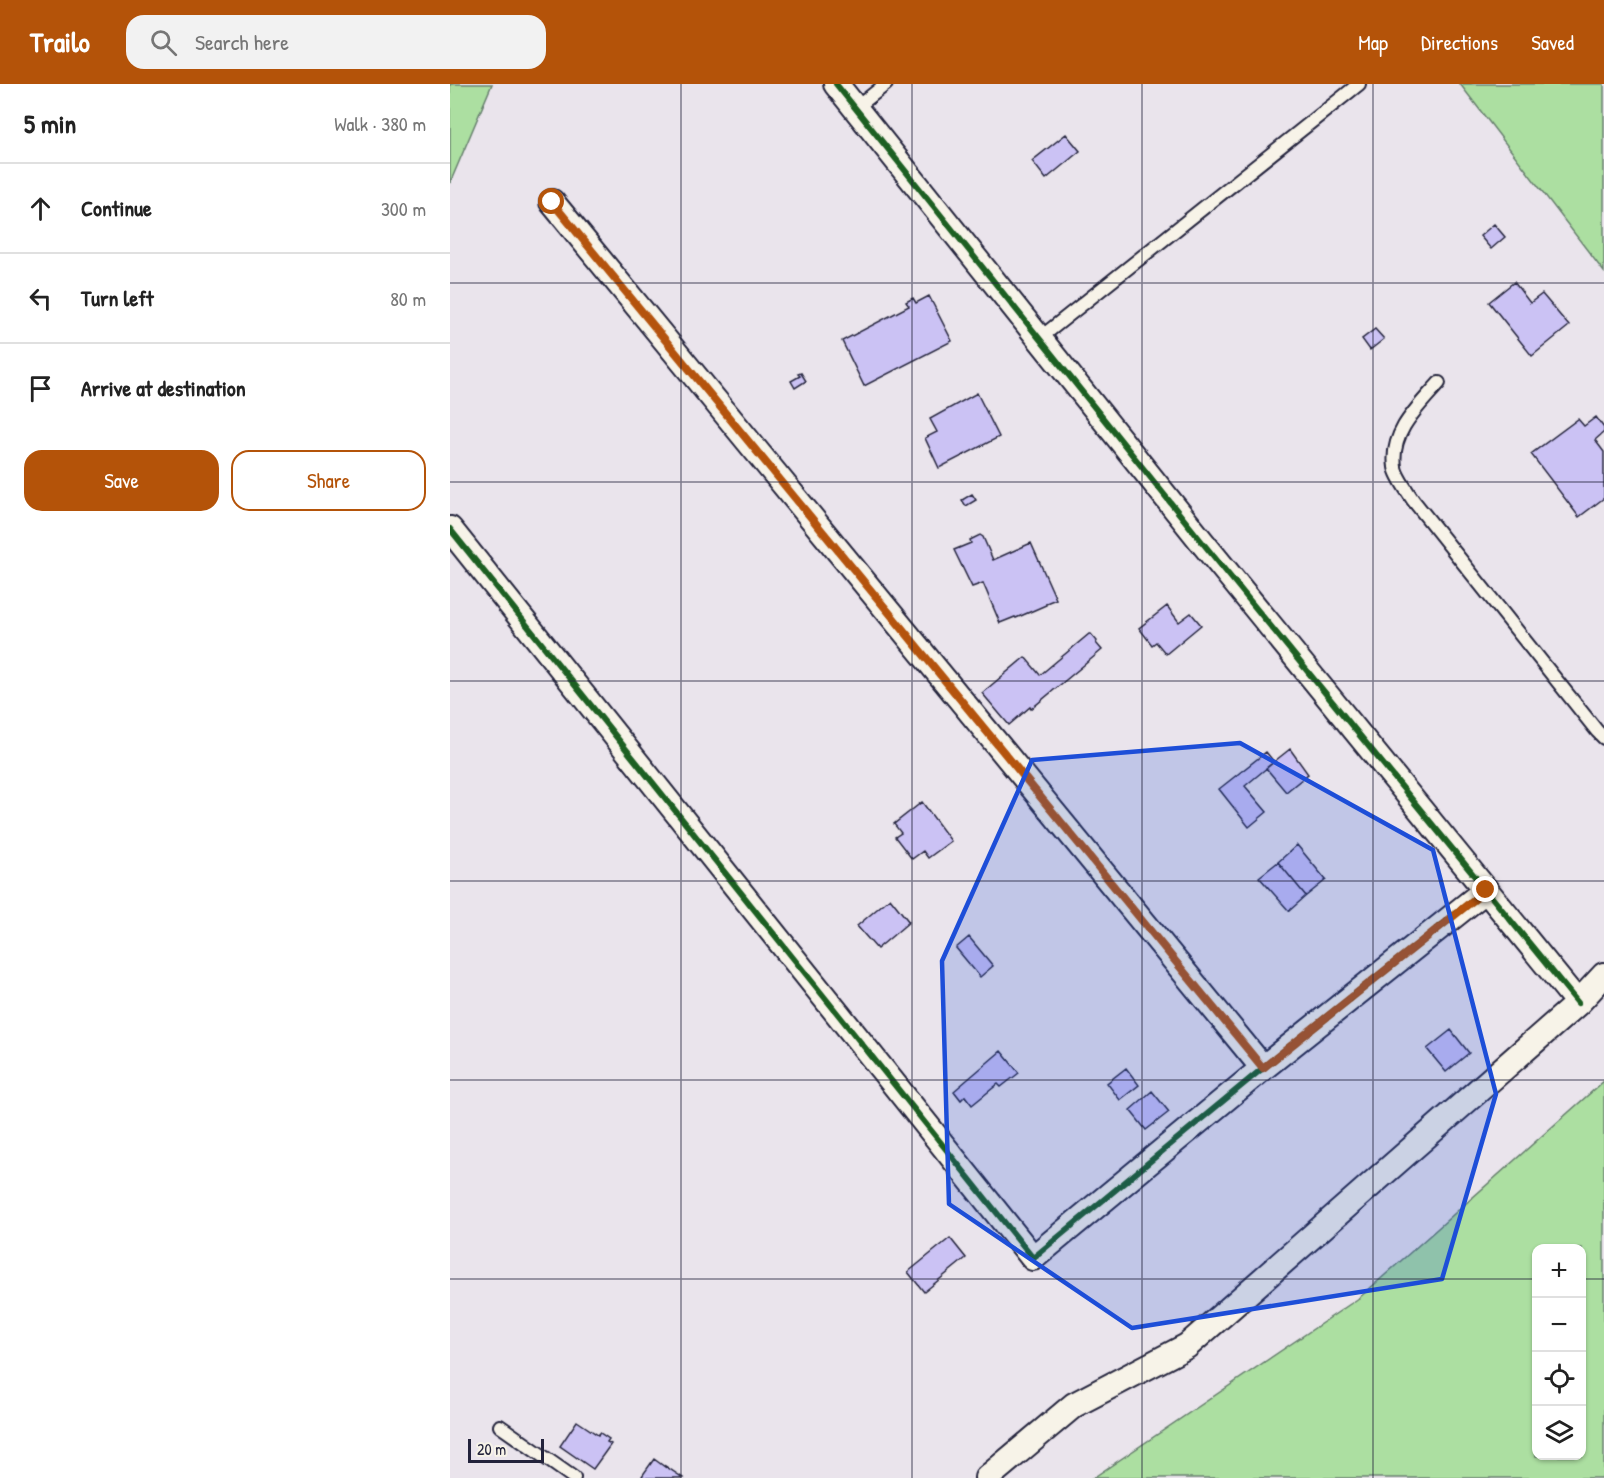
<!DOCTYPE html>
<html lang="en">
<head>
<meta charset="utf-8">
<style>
	:root { --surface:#fff; --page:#f2f2f2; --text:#222; --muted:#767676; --line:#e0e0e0; --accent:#b45309 }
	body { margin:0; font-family:"Patrick Hand",sans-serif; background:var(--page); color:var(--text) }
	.controls { position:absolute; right:18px; bottom:18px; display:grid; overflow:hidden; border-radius:12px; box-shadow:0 2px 4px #0004 }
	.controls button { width:54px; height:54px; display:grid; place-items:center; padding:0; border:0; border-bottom:2px solid var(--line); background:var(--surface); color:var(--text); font:30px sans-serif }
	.scale { position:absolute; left:18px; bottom:15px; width:76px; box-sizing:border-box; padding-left:6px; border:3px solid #22223b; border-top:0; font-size:16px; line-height:21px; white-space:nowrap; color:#22223b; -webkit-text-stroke:4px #f7f3e8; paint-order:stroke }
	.stop { position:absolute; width:18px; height:18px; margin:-14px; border:4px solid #b45309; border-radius:50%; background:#fff }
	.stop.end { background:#b45309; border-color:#fff; box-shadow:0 2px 6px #0008 }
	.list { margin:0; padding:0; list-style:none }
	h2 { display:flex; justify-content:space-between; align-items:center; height:78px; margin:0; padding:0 24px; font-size:26px }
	h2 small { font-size:20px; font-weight:400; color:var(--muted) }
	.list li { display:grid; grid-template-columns:39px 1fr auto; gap:18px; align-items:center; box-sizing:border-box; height:90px; padding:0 24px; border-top:2px solid var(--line) }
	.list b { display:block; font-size:22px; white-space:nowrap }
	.list em { font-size:20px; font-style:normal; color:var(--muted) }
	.actions { display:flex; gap:12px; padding:18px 24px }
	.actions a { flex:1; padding:14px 0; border:2px solid var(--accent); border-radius:18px; text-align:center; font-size:21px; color:var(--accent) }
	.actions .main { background:var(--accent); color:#fff }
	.icon { flex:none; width:33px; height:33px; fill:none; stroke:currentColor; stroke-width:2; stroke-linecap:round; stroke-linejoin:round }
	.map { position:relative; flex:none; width:1154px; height:1394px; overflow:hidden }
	header { display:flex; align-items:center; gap:36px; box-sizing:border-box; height:84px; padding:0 30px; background:var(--accent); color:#fff }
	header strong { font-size:28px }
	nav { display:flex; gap:33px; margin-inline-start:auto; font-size:21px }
	.search { width:420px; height:54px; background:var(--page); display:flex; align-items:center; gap:15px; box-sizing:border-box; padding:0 21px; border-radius:18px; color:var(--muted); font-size:22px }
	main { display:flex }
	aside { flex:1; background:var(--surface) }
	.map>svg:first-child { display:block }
</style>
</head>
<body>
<header>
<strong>Trailo</strong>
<div class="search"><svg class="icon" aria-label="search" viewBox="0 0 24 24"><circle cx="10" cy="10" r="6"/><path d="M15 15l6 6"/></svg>Search here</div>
<nav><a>Map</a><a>Directions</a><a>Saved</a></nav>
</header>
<main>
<aside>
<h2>5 min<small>Walk · 380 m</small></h2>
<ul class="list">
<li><svg class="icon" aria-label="ahead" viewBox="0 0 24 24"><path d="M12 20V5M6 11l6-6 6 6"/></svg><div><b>Continue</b></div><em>300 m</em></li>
<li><svg class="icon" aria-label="left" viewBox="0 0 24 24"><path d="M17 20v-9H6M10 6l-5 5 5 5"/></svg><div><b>Turn left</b></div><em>80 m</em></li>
<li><svg class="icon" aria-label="arrive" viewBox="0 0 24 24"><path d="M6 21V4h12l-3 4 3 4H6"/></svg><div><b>Arrive at destination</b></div></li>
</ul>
<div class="actions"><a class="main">Save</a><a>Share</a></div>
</aside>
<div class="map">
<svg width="1154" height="1394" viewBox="0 0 1154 1394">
	<rect width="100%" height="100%" fill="#eae4ec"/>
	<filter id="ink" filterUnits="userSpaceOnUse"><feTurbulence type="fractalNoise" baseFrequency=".0167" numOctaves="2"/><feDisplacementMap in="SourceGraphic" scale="12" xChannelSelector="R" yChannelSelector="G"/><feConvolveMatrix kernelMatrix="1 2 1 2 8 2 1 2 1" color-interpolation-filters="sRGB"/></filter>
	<g filter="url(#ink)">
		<path fill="#acdfa1" stroke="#67806e" stroke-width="1.5" fill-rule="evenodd" d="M0 0H42L0 99Z
			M1010 0H1154V188Z
			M1154 997V1394H643L909 1214ZM1086 1164H1132V1372H1086Z"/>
		<path fill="#cbc2f4" stroke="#22223b" stroke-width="1.5" d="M616 50 630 67 596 95 582 77Z
			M1044 140 1055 153 1041 165 1030 152Z
			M1064 198 1080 219 1092 210 1119 242 1082 272 1039 218Z
			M479 212 502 257 414 302 392 257 459 222 456 218 463 214 466 219Z
			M925 245 934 255 920 266 912 255Z
			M351 289 356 297 345 304 341 297 350 292 348 290Z
			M527 309 549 353 489 384 475 354 487 348 480 335Z
			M1146 333 1154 344V348L1145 356 1154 368V414L1129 433 1081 370 1128 335 1134 342Z
			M522 410 526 416 516 422 512 416Z
			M530 451 533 453 543 476 581 459 606 515 596 519V521L566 534 565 533 550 539 533 499 522 503 504 466 521 459 520 456Z
			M717 522 729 538 741 529 751 541 716 570 706 558 702 561 689 544Z
			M639 550H641L647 557 646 559 652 566 581 625 580 623 559 641 532 609 575 573 590 591Z
			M840 665 858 690 836 708 816 684Z
			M816 668 824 678 795 702 817 728 799 743 769 705Z
			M472 718 501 757 478 774 473 767 462 775 445 753 451 749 444 740Z
			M847 761 876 796 856 812 828 778Z
			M828 778 856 812 839 827 809 793Z
			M440 814 459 838 427 865 407 842Z
			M519 853 543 882 530 893 506 864Z
			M1001 946 1019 969 996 988 977 965Z
			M551 967 569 989 551 1003 548 1000 522 1021 515 1012 511 1016 504 1007Z
			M676 984 689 1001 670 1016 657 999Z
			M702 1007 719 1028 696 1046 680 1026Z
			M500 1154 516 1174 474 1208 458 1188Z
			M127 1337 148 1351 150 1349 159 1355 157 1358 161 1360 143 1385 110 1362Z
			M204 1375 215 1383V1382L233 1394H195L192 1392Z"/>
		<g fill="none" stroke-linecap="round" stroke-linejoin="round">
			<g stroke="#22223b" stroke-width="16">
				<path id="service" d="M406 24 436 0
					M590 254 909 0
					M989 299C968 323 940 348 945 383 946 392 958 408 963 416L1147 647 1154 654
					M50 1342 124 1394"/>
			</g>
			<g stroke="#22223b" stroke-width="28">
				<path id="minor" d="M386 0 752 458 1128 919
					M102 118 813 984
					M0 445 583 1174 813 984 1036 806
					M537 1394 624 1321 737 1262 1128 919 1154 891"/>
			</g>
			<use href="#service" stroke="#f7f3e8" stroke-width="12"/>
			<use href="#minor" stroke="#f7f3e8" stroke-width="24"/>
			<g stroke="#f7f3e8" stroke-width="10">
				<path id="cycleway" d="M386 0 752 458 1128 919
					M0 445 583 1174 813 984 1036 806"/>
			</g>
			<use href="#cycleway" stroke="#1b5e20" stroke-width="6"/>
		</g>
	</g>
	<g fill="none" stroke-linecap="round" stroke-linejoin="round" filter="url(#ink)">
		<path stroke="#b45309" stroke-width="8" d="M102 118 813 984 1036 806"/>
	</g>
	<path fill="#1d4ed8" fill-opacity="0.2" stroke="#1d4ed8" stroke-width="4.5" stroke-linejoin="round" d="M790 659 983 766 1046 1010 992 1195 682 1244 499 1120 492 877 582 676Z"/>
	<path fill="none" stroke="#22223b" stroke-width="1.5" stroke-opacity="0.55" d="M231 0V1394M462 0V1394M692 0V1394M923 0V1394M0 199H1154M0 398H1154M0 597H1154M0 797H1154M0 996H1154M0 1195H1086M1132 1195H1154"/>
</svg>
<div class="controls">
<button>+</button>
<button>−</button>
<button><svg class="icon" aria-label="locate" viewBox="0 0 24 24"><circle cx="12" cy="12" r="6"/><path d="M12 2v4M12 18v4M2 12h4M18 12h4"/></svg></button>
<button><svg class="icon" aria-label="layers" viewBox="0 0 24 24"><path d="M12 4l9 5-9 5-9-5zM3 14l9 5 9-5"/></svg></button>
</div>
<div class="scale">20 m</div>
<div class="stop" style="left:102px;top:118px"></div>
<div class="stop end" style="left:1036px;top:806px"></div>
</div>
</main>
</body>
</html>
